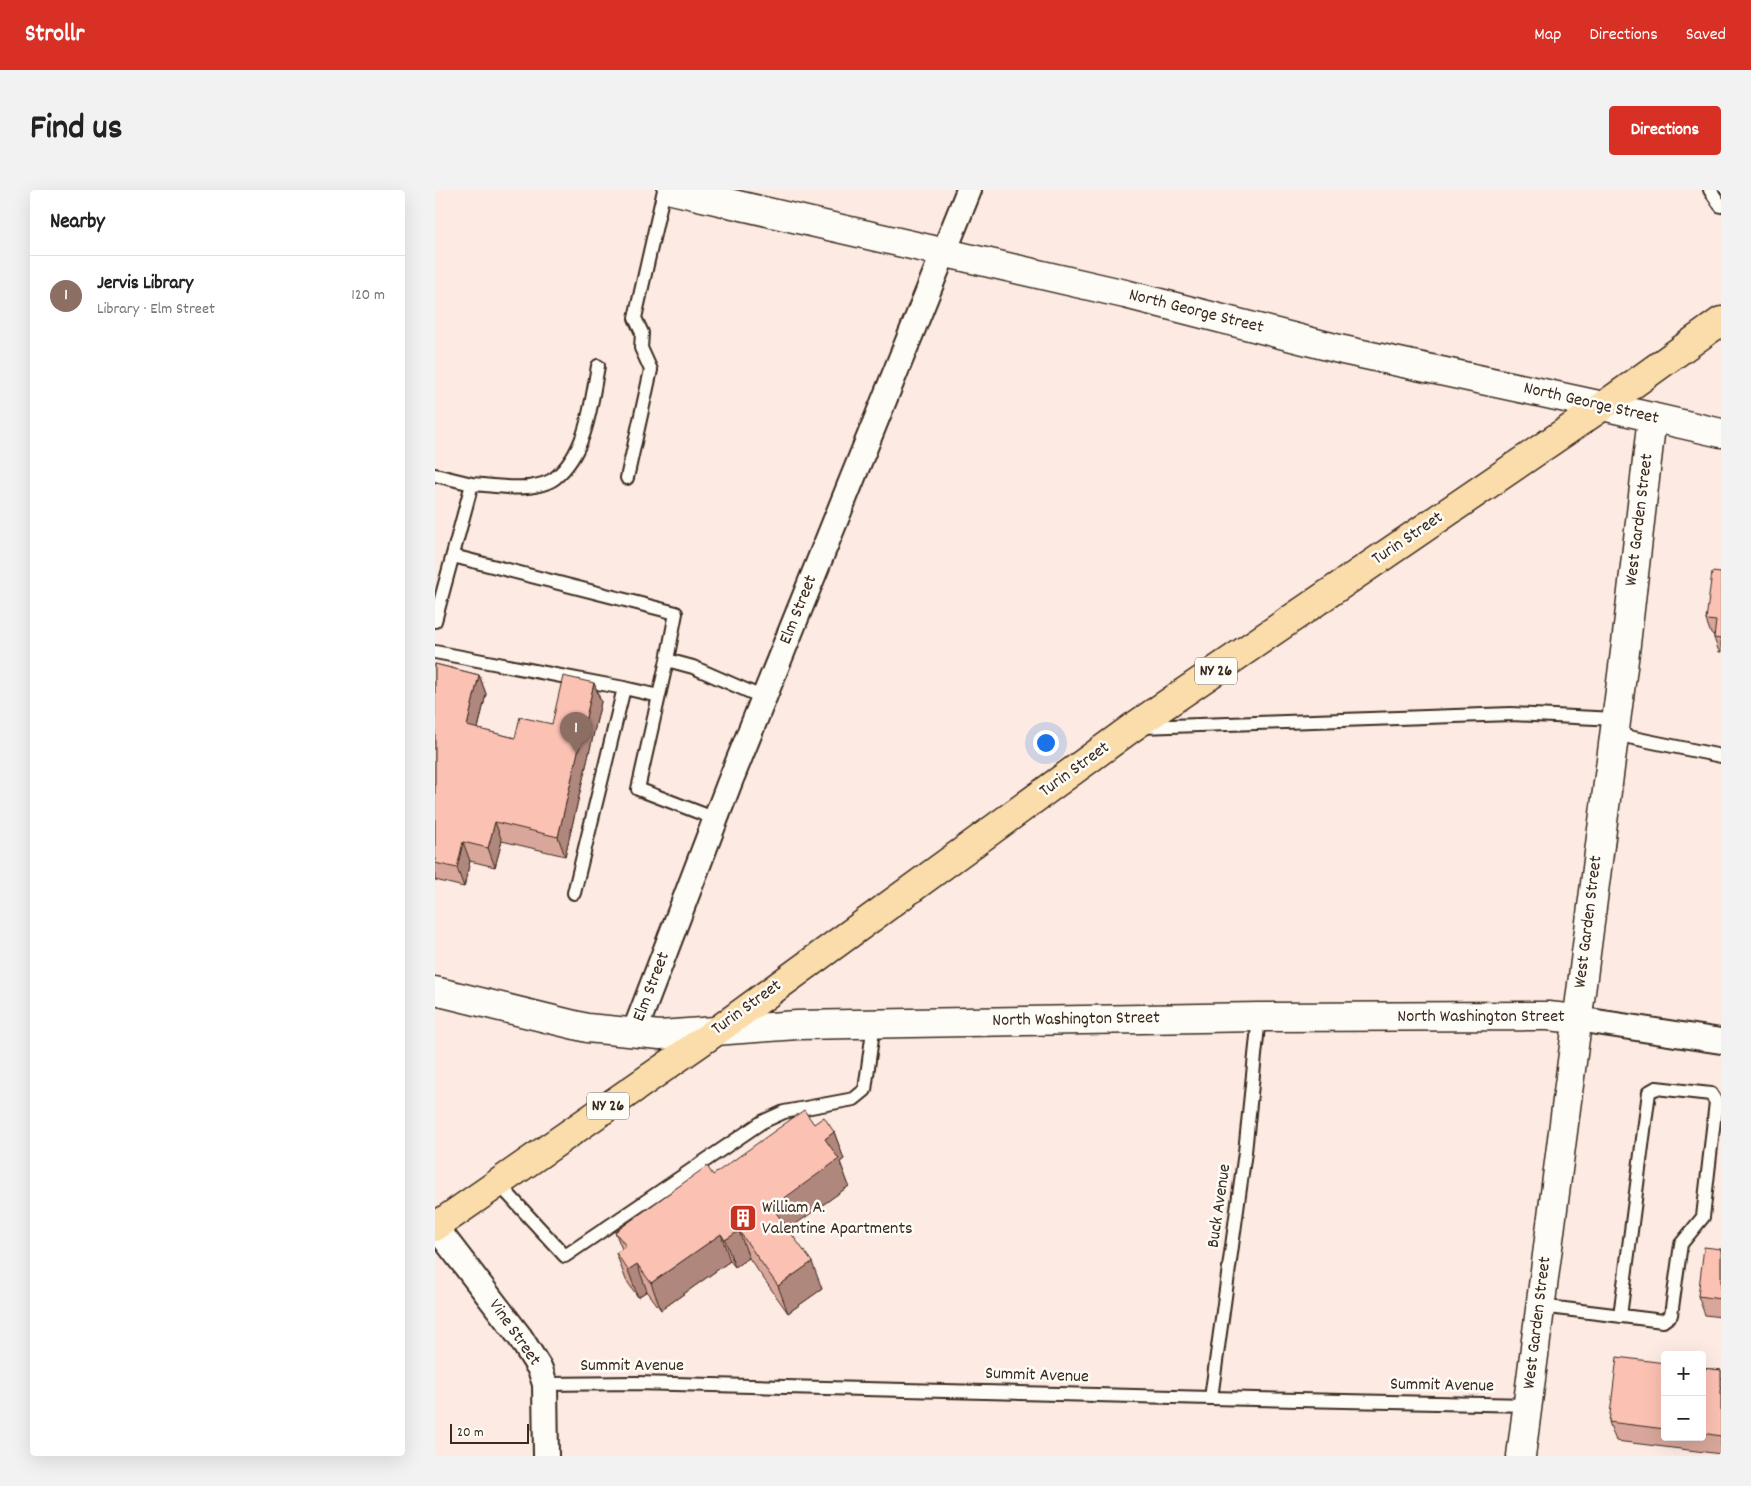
<!DOCTYPE html>
<html lang="en">
<head>
<meta charset="utf-8">
<style>
	:root { --surface:#fff; --page:#f2f2f2; --text:#222; --muted:#767676; --line:#e0e0e0; --accent:#d93025 }
	body { margin:0; font-family:Dekko,sans-serif; background:var(--page); color:var(--text) }
	.controls { position:absolute; right:15px; bottom:15px; display:grid; overflow:hidden; border-radius:5px; box-shadow:0 5px 20px #0002 }
	.controls button { width:45px; height:45px; display:grid; place-items:center; padding:0; border:0; border-bottom:1px solid var(--line); background:var(--surface); color:var(--text); font:25px sans-serif }
	.scale { position:absolute; left:15px; bottom:12px; width:79px; box-sizing:border-box; padding-left:5px; border:2px solid #3b2a1e; border-top:0; font-size:14px; line-height:18px; white-space:nowrap; color:#3b2a1e; -webkit-text-stroke:4px #fdfcf7; paint-order:stroke }
	.you { position:absolute; left:610px; top:552px; width:18px; height:18px; margin:-12px; border:4px solid #fff; border-radius:50%; background:#1a73e8; box-shadow:0 0 0 8px #1a73e833 }
	.badge { display:grid; place-items:center; width:32px; height:32px; border-radius:50%; background:var(--accent); color:#fff; font-size:16px; font-weight:700 }
	.pin { position:absolute; translate:-50% -41px; filter:drop-shadow(0 1px 2px #0008) }
	.pin::after { content:''; position:absolute; top:26px; width:18px; height:15px; background:inherit; clip-path:polygon(0 0,100% 0,50% 100%) }
	.list { margin:0; padding:0; list-style:none }
	h2 { display:flex; justify-content:space-between; align-items:center; height:65px; margin:0; padding:0 20px; font-size:21px }
	h2 small { font-size:16px; font-weight:400; color:var(--muted) }
	.list li { display:grid; grid-template-columns:32px 1fr auto; gap:15px; align-items:center; box-sizing:border-box; height:80px; padding:0 20px; border-top:1px solid var(--line) }
	.list b { display:block; font-size:19px; white-space:nowrap }
	.list p { margin:0; font-size:16px; white-space:nowrap; color:var(--muted) }
	.list em { font-size:16px; font-style:normal; color:var(--muted) }
	.map { position:relative; flex:none; width:1286px; height:1266px; overflow:hidden; border-radius:5px }
	header { display:flex; align-items:center; gap:30px; box-sizing:border-box; height:70px; padding:0 25px; background:var(--accent); color:#fff }
	header strong { font-size:24px }
	nav { display:flex; gap:28px; margin-inline-start:auto; font-size:18px }
	.intro { display:flex; align-items:center; justify-content:space-between; box-sizing:border-box; height:120px; padding:0 30px }
	h1 { margin:0; font-size:35px }
	.button { padding:12px 22px; border-radius:5px; background:var(--accent); color:#fff; font-size:18px; font-weight:700 }
	main { display:flex; gap:30px; padding:0 30px }
	aside { flex:1; background:var(--surface); border-radius:5px; box-shadow:0 5px 20px #0002 }
	.map>svg:first-child { display:block }
</style>
</head>
<body>
<header>
<strong>Strollr</strong>
<nav><a>Map</a><a>Directions</a><a>Saved</a></nav>
</header>
<div class="intro"><h1>Find us</h1><a class="button">Directions</a></div>
<main>
<aside>
<h2>Nearby<small></small></h2>
<ul class="list">
<li><span class="badge" style="background:#8d6e63">1</span><div><b>Jervis Library</b><p>Library · Elm Street</p></div><em>120 m</em></li>
</ul>
</aside>
<div class="map">
<svg width="1286" height="1266" viewBox="0 0 1286 1266">
	<rect width="100%" height="100%" fill="#fceae3"/>
	<filter id="ink" filterUnits="userSpaceOnUse"><feTurbulence type="fractalNoise" baseFrequency=".02" numOctaves="2"/><feDisplacementMap in="SourceGraphic" scale="10" xChannelSelector="R" yChannelSelector="G"/><feConvolveMatrix kernelMatrix="1 2 1 2 8 2 1 2 1" color-interpolation-filters="sRGB"/></filter>
	<g filter="url(#ink)">
		<g fill="none" stroke-linecap="round" stroke-linejoin="round">
			<g stroke="#3b2a1e" stroke-width="16">
				<path id="service" d="M1275 0 1286 16
					M0 285 37 294 0 431
					M192 288 216 180 206 158 207 143 200 128 229 0
					M37 294C54 295 83 300 99 296 105 295 115 292 120 288 152 262 156 214 163 176
					M18 366 241 423 232 470
					M0 462 189 498 139 703
					M189 498 224 506
					M707 537 1076 524 1181 529
					M1179 544 1286 566
					M281 629 203 599 232 470 258 477 329 508
					M63 993 130 1066 327 932 349 922 419 909 430 900 439 833
					M1105 1116 1228 1131 1236 1125 1246 1054 1268 1027 1281 912 1276 904 1221 898 1214 902 1185 1126
					M110 1194 201 1193 776 1208 1093 1215
					M776 1208 810 962 824 827"/>
			</g>
			<g stroke="#3b2a1e" stroke-width="28">
				<path id="minor" d="M1142 829 1286 851
					M199 843 294 594 534 0
					M0 1036 85 1147 105 1179 110 1194 111 1266"/>
			</g>
			<g stroke="#3b2a1e" stroke-width="31">
				<path id="tertiary" d="M237 0 690 104 908 160 1168 216 1286 243
					M0 801 152 838 225 845 362 835 824 827 1113 826 1142 829
					M1086 1266 1191 454 1217 227"/>
			</g>
			<g stroke="#3b2a1e" stroke-width="31">
				<path id="primary" d="M0 1037 283 840 698 537 1168 216 1286 131"/>
			</g>
			<use href="#service" stroke="#fdfcf7" stroke-width="12"/>
			<use href="#minor" stroke="#fdfcf7" stroke-width="24"/>
			<use href="#tertiary" stroke="#fdfcf7" stroke-width="28"/>
			<use href="#primary" stroke="#fbddab" stroke-width="28"/>
		</g>
		<path fill="#d8a69a" stroke="#3b2a1e" d="M1286 383V462H1284L1279 448V445L1276 444 1271 430Z
			M0 474 44 485 51 504 43 539 80 548 117 534 159 493 166 512 130 666 67 651 60 677 35 671 29 697 0 690Z
			M379 934 399 942 409 969 405 972 414 996 353 1039 387 1099 353 1123 314 1068 300 1077 295 1071 226 1120 212 1101 203 1107 191 1090 181 1063 187 1059 180 1042Z
			M1286 1059V1127L1270 1125 1263 1106Z
			M1230 1173V1247H1267V1178L1286 1180V1264L1181 1251 1174 1232Z"/>
		<path fill="#b0877d" stroke="#3b2a1e" d="M44 485 51 504 39 555 32 536Z
			M159 493 166 512 130 666 123 647Z
			M60 632 67 651 60 677 53 658Z
			M28 652 35 671 29 697 22 678Z
			M399 942 409 969 405 972 414 996 347 1044 337 1017 390 949Z
			M304 1041 314 1068 300 1077 290 1050Z
			M286 1044 295 1071 226 1120 216 1093Z
			M377 1072 387 1099 353 1123 343 1096Z
			M202 1074 212 1101 203 1107 193 1080Z"/>
		<path fill="#fbc1b3" stroke="#3b2a1e" d="M1277 382 1286 383V449L1279 448 1281 431 1271 430Z
			M0 474 44 485 32 536 80 548 85 527 117 534 128 486 159 493 123 647 60 632 53 658 28 652 22 678 0 673Z
			M369 920 379 934 389 927 399 942 390 949 404 969 337 1017 377 1072 343 1096 304 1041 290 1050 286 1044 216 1093 202 1074 193 1080 181 1063 191 1056 180 1042 272 976 278 985Z
			M1269 1057 1286 1059V1109L1263 1106Z
			M1182 1167 1230 1173V1239L1174 1232Z
			M1267 1178 1286 1180V1246L1267 1243Z"/>
	</g>
	<defs>
		<g id="building-square" transform="scale(1.4375)"><rect x="-9" y="-9" width="18" height="18" rx="4" fill="#c8321e" stroke="#fdfcf7"/><path d="M-4-6H4V6H1V3H-1V6H-4ZM-2.5-4.3h1.7v1.8h-1.7ZM.8-4.3h1.7v1.8H.8ZM-2.5-1h1.7V.8h-1.7ZM.8-1h1.7V.8H.8Z" fill="#fff"/></g>
	</defs>
	<g fill-rule="evenodd">
		<use href="#building-square" x="308" y="1028"/>
	</g>
	<g text-anchor="middle" dominant-baseline="central" stroke-width="5" stroke-linejoin="round" paint-order="stroke">
		<g fill="#fdfcf7" stroke="#75695f" stroke-width="1">
			<rect x="760" y="467.5" width="42" height="27" rx="4"/>
			<rect x="152" y="902.5" width="42" height="27" rx="4"/>
		</g>
		<g font-size="16" font-weight="bold" fill="#3b2a1e">
			<text x="781" y="481">NY 26</text>
			<text x="173" y="916">NY 26</text>
		</g>
		<g font-size="18" fill="#3b2a1e" stroke="#fdfcf7">
			<text transform="translate(761 122) rotate(14)">North George Street</text>
			<text transform="translate(1156 214) rotate(13)">North George Street</text>
			<text transform="translate(1205 330) rotate(-83)">West Garden Street</text>
			<text transform="translate(973 349) rotate(-34)">Turin Street</text>
			<text transform="translate(364 420) rotate(-68)">Elm Street</text>
			<text transform="translate(640 580) rotate(-36)">Turin Street</text>
			<text transform="translate(1154 732) rotate(-83)">West Garden Street</text>
			<text transform="translate(217 797) rotate(-69)">Elm Street</text>
			<text transform="translate(312 818) rotate(-36)">Turin Street</text>
			<text x="1046" y="827">North Washington Street</text>
			<text transform="translate(641 830) rotate(-1)">North Washington Street</text>
			<text transform="translate(785 1016) rotate(-82)">Buck Avenue</text>
			<text transform="translate(1103 1133) rotate(-83)">West Garden Street</text>
			<text transform="translate(79 1143) rotate(55)">Vine Street</text>
			<text x="197" y="1176">Summit Avenue</text>
			<text transform="translate(602 1186) rotate(2)">Summit Avenue</text>
			<text transform="translate(1007 1196) rotate(1)">Summit Avenue</text>
		</g>
		<g font-size="18" fill="#3b2a1e" stroke="#fdfcf7" text-anchor="start">
			<text x="327" y="1018">William A.<tspan x="327" dy="21">Valentine Apartments</tspan></text>
		</g>
	</g>
</svg>
<div class="controls">
<button>+</button>
<button>−</button>
</div>
<div class="scale">20 m</div>
<div class="you"></div>
<div class="pin badge" style="left:141px;top:563px;background:#8d6e63">1</div>
</div>
</main>
</body>
</html>
